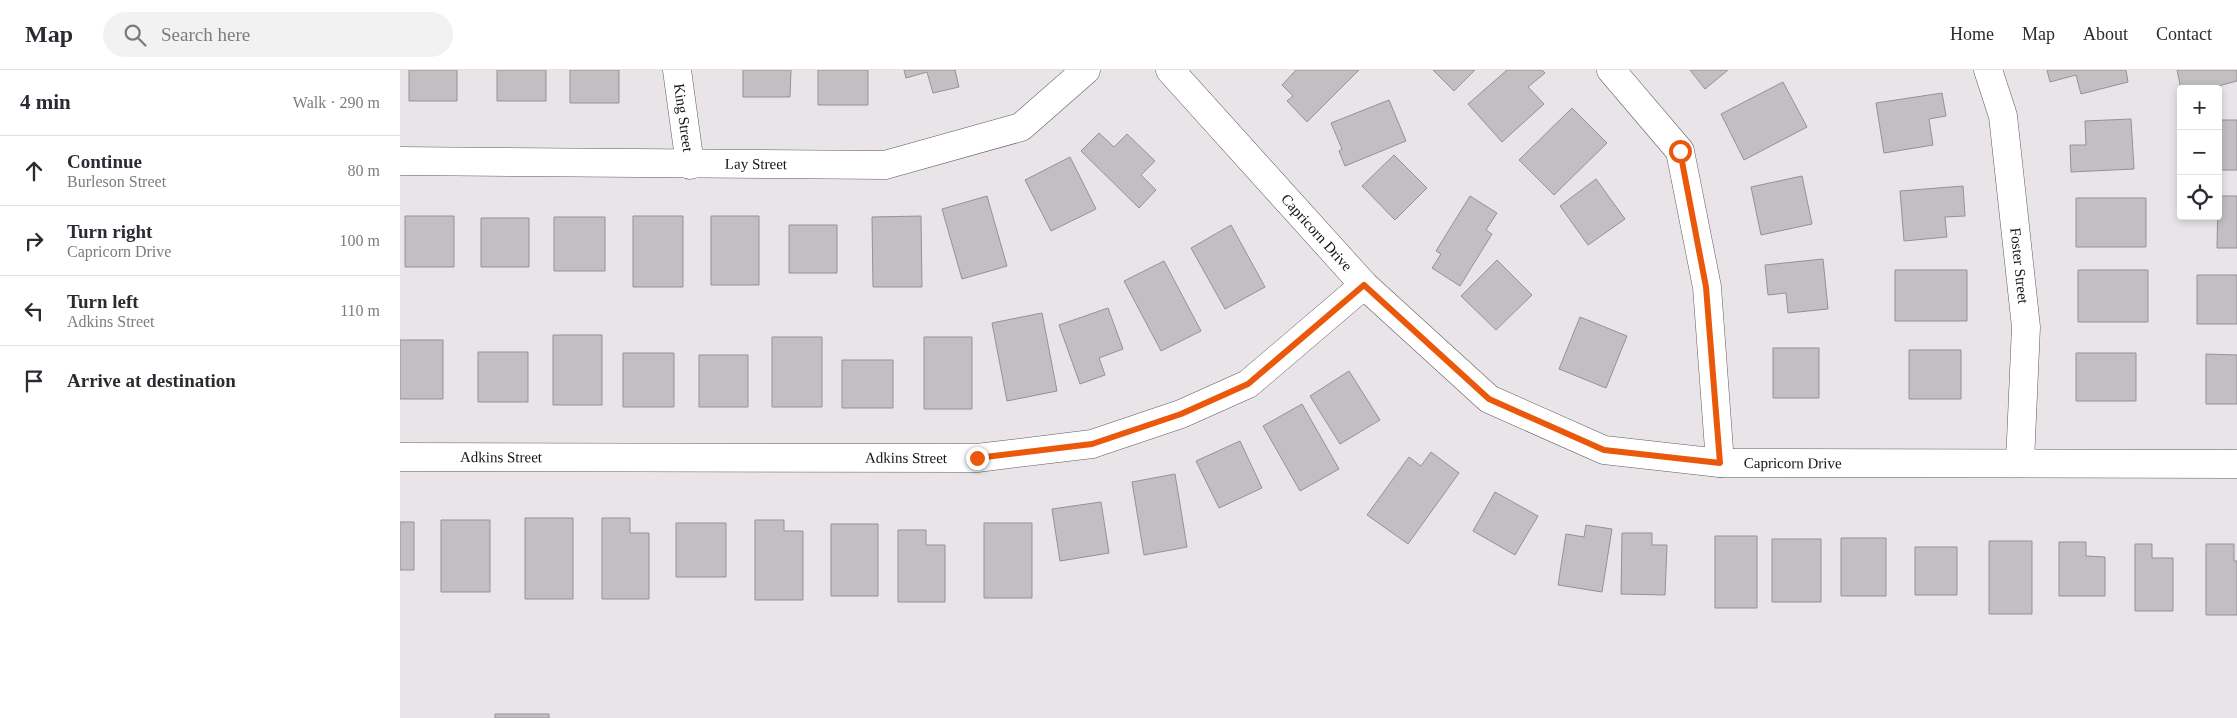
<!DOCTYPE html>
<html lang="en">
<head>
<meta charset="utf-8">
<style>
	:root { --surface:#fff; --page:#f2f2f3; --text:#2b2b33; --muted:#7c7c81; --line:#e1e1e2 }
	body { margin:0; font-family:"Times New Roman",serif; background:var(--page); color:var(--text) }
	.controls { position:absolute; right:15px; top:15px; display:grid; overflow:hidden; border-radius:5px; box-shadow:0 2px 8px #0003 }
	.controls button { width:45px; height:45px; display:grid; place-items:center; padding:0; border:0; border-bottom:1px solid var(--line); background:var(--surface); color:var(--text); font:25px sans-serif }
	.stop { position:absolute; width:15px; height:15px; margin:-11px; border:4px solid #ea580c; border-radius:50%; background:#fff }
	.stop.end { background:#ea580c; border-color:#fff; box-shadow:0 1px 5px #0008 }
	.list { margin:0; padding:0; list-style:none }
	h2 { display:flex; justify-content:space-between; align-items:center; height:65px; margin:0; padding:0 20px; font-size:21px }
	h2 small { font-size:16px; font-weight:400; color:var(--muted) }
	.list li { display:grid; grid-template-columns:32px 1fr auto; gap:15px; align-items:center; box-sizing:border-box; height:70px; padding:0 20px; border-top:1px solid var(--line) }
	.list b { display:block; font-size:19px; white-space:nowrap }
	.list p { margin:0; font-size:16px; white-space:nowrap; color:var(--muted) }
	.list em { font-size:16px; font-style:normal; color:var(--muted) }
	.icon { flex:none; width:28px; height:28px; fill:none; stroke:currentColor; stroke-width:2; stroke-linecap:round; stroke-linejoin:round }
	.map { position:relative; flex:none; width:1837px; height:648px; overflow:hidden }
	header { display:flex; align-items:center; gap:30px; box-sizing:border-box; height:70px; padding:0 25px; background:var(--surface); border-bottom:1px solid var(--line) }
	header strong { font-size:24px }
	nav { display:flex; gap:28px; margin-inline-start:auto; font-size:18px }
	.search { width:350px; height:45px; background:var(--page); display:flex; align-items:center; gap:12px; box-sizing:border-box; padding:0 18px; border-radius:28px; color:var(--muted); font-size:19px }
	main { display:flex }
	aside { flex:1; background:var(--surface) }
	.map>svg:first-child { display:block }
</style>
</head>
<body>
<header>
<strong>Map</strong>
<div class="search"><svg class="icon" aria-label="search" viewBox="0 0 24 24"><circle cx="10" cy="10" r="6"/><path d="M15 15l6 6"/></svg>Search here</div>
<nav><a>Home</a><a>Map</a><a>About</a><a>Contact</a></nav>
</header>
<main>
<aside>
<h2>4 min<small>Walk · 290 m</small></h2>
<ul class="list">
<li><svg class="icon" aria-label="ahead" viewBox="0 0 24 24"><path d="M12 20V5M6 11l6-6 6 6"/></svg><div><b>Continue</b><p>Burleson Street</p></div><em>80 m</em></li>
<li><svg class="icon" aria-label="right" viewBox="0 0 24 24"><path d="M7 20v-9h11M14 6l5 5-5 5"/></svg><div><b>Turn right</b><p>Capricorn Drive</p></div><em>100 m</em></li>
<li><svg class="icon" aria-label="left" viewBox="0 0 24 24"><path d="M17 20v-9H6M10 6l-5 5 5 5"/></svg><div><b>Turn left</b><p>Adkins Street</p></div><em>110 m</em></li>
<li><svg class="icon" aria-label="arrive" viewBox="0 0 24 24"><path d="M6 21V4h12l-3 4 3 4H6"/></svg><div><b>Arrive at destination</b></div></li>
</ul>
</aside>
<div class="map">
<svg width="1837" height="648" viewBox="0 0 1837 648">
	<rect width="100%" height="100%" fill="#e9e4e8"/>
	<path fill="#c2bec1" stroke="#959195" d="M9 0H57V31H9Z
		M97 0H146V31H97Z
		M170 0H219V33H170Z
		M343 0H391L390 27H343Z
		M418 0H468V35H418Z
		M504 0H555L559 17 533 23 527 2 506 8Z
		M896 0H959L907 52 887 31 893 26 882 15Z
		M1033 0H1075L1054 21Z
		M1107 0H1142L1145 3 1128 17 1144 34 1102 72 1068 34Z
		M1290 0H1328L1305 19Z
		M1647 0H1726L1728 12 1681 24 1676 5 1650 12Z
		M1777 0H1837V11L1807 19H1781Z
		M1383 12 1407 57 1344 90 1321 44Z
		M1542 23 1546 46 1529 49 1533 75 1484 83 1476 33Z
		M989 30 1006 71 945 96 939 81 942 79 931 53Z
		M1172 38 1207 73 1154 125 1119 90Z
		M1731 49 1734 99 1671 102 1670 75H1686L1685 51Z
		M1818 50H1837V100H1818Z
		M699 63 714 77 727 64 755 91 741 105 756 120 739 138 681 81Z
		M994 85 1027 118 995 150 962 116Z
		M670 87 696 139 651 161 625 110Z
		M1402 106 1412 154 1361 165 1351 117Z
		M1196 109 1225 149 1188 175 1160 136Z
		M1563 116 1565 146 1545 147 1547 167 1504 171 1500 121Z
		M587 126 607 196 562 209 542 139Z
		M1070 126 1097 143 1086 160 1092 164 1060 216 1032 198 1041 184 1036 181Z
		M1818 126H1837V178H1817Z
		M1676 128H1746V177H1676Z
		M5 146H54V197H5Z
		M233 146H283V217H233Z
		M311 146H359V215H311Z
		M521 146 522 217H473L472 147Z
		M154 147H205V201H154Z
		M81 148H129V197H81Z
		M389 155H437V203H389Z
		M831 155 865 217 825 239 791 178Z
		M1423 189 1428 239 1388 243 1386 223 1368 225 1365 195Z
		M1097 190 1132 225 1096 260 1061 226Z
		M764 191 801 261 761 281 724 211Z
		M1495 200H1567V251H1495Z
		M1678 200H1748V252H1678Z
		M1797 205H1837V254H1797Z
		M708 238 723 279 699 288 705 305 680 314 659 255Z
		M642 243 657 321 607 331 592 253Z
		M1180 247 1227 266 1206 318 1159 299Z
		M153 265H202V335H153Z
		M372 267H422V337H372Z
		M524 267H572V339H524Z
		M0 270H43V329H0Z
		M1373 278H1419V328H1373Z
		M1509 280H1561V329H1509Z
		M78 282H128V332H78Z
		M223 283H274V337H223Z
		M1676 283H1736V331H1676Z
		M1806 284 1837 285V334H1806Z
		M299 285H348V337H299Z
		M442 290H493V338H442Z
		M949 301 980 350 940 374 910 326Z
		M902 334 939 399 900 421 863 356Z
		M840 371 862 418 819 438 796 391Z
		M1031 382 1059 403 1008 474 967 445 1009 387 1021 396Z
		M775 404 787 477 744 485 732 412Z
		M1095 422 1138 446 1115 485 1073 461Z
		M701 432 709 483 660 491 652 439Z
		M125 448H173V529H125Z
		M202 448H230V463H249V529H202Z
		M41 450H90V522H41Z
		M355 450H384V461H403V530H355Z
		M0 452H14V500H0Z
		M276 453H326V507H276Z
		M584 453H632V528H584Z
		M431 454H478V526H431Z
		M1186 455 1212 459 1202 522 1158 515 1166 464 1184 467Z
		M498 460H526V475H545V532H498Z
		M1222 463H1252V475H1267L1265 525 1221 524Z
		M1315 466H1357V538H1315Z
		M1441 468H1486V526H1441Z
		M1372 469H1421V532H1372Z
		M1589 471H1632V544H1589Z
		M1659 472H1686V486L1705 487V526H1659Z
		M1735 474H1752V488H1773V541H1735Z
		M1806 474H1834V491H1837V545H1806Z
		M1515 477H1557V525H1515Z
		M95 644H149V648H95Z"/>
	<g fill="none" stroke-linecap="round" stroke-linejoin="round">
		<g stroke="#5f5b5f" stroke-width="29">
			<g id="minor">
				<path id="s1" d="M277 0 290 95"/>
				<path id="s2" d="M770 0 964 215 1089 329 1204 380 1320 393 1837 394"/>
				<path d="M1211 0 1280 81 1307 217 1320 393"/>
				<path id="s3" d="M1588 0 1603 46 1626 257 1620 392"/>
				<path id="s4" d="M0 91 485 95 621 57 686 0"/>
				<path id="s5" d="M0 387 577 388 692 374 781 344 848 314 964 215"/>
			</g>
		</g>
		<use href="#minor" stroke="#fff" stroke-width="28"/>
	</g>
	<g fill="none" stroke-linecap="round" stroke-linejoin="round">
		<path stroke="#ea580c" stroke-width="6" d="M577 388 692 374 781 344 848 314 964 215 1089 329 1204 380 1320 393 1306 217 1280 81"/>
	</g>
	<g text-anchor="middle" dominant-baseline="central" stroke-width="4" stroke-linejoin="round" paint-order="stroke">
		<g font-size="15" fill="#151415" stroke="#e9e4e8">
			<text stroke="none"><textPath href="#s1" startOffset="48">King Street</textPath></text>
			<text stroke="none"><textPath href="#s4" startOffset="356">Lay Street</textPath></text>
			<text stroke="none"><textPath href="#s2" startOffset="219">Capricorn Drive</textPath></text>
			<text stroke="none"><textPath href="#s3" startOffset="199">Foster Street</textPath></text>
			<text stroke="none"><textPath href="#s5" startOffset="101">Adkins Street</textPath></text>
			<text stroke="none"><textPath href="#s5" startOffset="506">Adkins Street</textPath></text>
			<text stroke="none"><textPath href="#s2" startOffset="774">Capricorn Drive</textPath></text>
		</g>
	</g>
</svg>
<div class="controls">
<button>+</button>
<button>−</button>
<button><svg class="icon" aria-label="locate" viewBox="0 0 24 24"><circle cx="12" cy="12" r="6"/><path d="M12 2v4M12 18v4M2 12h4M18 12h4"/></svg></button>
</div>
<div class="stop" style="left:1280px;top:81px"></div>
<div class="stop end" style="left:577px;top:388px"></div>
</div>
</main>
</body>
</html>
